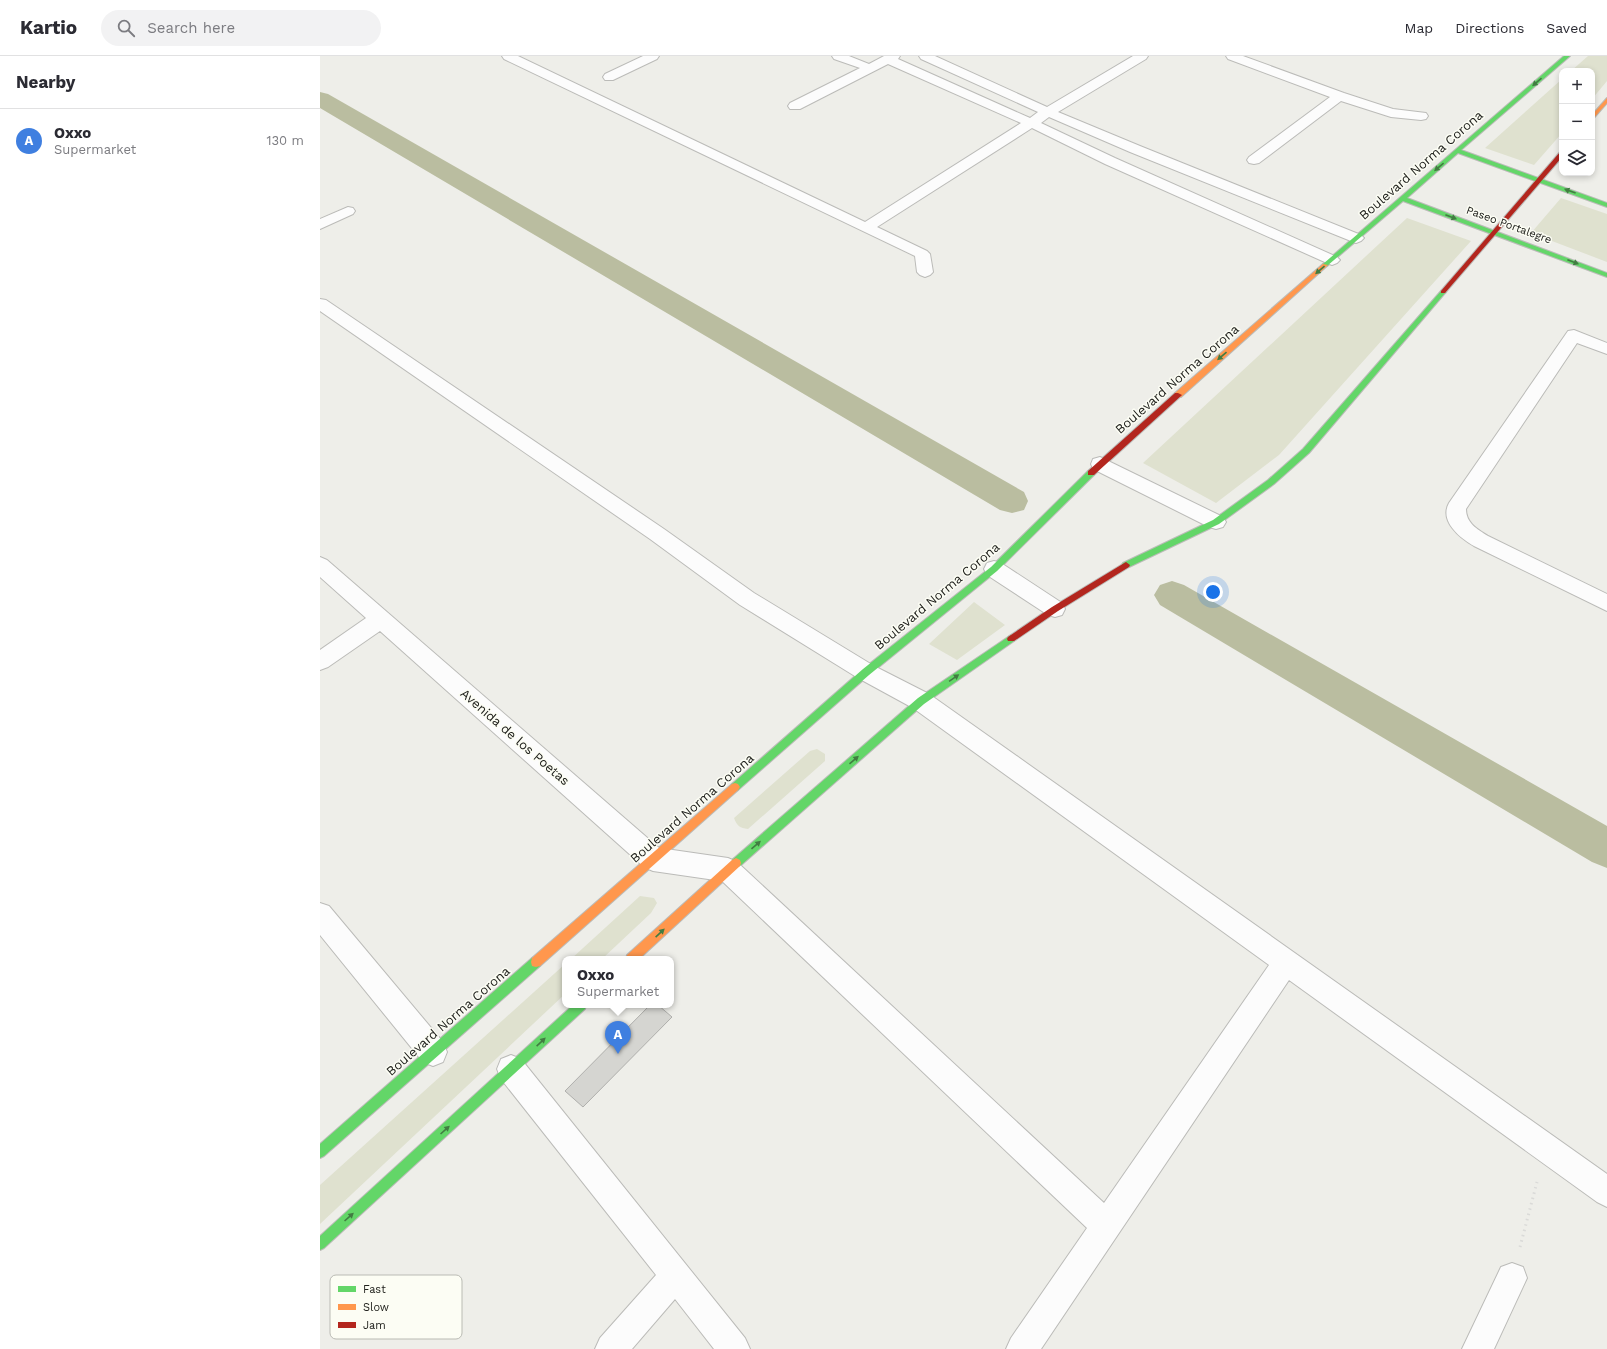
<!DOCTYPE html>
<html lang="en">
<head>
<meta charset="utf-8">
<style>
	:root { --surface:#fff; --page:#f2f2f3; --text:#2b2b33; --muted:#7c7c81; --line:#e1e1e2; --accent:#686964 }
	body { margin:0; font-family:"Work Sans",sans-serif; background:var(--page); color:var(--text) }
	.controls { position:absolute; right:12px; top:12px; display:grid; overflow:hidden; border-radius:8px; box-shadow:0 2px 6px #0003 }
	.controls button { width:36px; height:36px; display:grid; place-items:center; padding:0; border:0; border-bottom:1px solid var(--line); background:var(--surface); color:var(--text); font:20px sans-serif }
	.you { position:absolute; left:893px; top:536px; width:14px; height:14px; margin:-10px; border:3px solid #fff; border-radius:50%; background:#1a73e8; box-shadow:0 0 0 6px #1a73e833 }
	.badge { display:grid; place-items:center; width:26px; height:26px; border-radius:50%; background:var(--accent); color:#fff; font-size:13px; font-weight:700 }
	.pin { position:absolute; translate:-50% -33px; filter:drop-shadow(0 1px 2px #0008) }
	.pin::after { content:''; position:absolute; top:21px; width:14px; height:12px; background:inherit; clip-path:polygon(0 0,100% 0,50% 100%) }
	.popup { position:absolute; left:242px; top:900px; width:112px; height:52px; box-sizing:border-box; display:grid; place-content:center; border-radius:8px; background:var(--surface); filter:drop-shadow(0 1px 3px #0005); font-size:13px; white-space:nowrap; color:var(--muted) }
	.popup b { font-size:15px; color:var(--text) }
	.popup::after { content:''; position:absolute; left:50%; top:100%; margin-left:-8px; border:8px solid transparent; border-top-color:var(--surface) }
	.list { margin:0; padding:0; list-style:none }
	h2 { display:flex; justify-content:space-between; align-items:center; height:52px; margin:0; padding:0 16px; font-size:17px }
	h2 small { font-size:13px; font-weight:400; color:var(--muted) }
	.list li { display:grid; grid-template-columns:26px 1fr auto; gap:12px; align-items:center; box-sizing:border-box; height:64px; padding:0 16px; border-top:1px solid var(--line) }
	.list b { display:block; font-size:15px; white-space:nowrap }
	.list p { margin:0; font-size:13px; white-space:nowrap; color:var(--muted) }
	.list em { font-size:13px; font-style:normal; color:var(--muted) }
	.icon { flex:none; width:22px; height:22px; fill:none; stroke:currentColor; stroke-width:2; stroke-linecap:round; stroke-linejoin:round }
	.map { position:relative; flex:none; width:1287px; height:1293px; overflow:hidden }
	header { display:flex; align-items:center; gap:24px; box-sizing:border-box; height:56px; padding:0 20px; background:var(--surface); border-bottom:1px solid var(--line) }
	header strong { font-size:19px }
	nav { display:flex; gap:22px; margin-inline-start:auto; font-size:14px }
	.search { width:280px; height:36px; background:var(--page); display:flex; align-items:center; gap:10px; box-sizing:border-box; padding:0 14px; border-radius:22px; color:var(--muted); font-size:15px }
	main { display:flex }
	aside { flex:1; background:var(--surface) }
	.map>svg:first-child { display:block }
</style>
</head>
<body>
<header>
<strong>Kartio</strong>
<div class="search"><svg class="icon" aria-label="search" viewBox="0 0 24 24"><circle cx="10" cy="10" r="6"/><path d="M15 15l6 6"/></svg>Search here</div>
<nav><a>Map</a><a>Directions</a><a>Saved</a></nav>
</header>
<main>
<aside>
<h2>Nearby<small></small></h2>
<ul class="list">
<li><span class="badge" style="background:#3f7fe0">A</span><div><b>Oxxo</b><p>Supermarket</p></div><em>130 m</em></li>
</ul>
</aside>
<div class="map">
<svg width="1287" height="1293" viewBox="0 0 1287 1293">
	<rect width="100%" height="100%" fill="#eeeee9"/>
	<path fill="#dfe1cf" d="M1268 0H1287V25L1272 43V15H1251Z
		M1242 23V77L1214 109 1165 92Z
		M1241 142 1287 158V206L1211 177Z
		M1087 162 1151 185 959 399 896 447 823 407Z
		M654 546 685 569 637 604 609 588Z
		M497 693 505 698V705L428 773C420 772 417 770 414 762L490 695Z
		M320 840 334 842 337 847 331 857 282 903H251Z
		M245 908V938L0 1168V1129Z"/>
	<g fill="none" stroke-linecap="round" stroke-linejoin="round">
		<path fill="#babda0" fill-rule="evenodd" d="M0 36 8 38 704 436 708 445 704 454 692 457 680 454 0 52Z
			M852 525 864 529 1287 770V812L1272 806 840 549 834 539 840 529Z"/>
	</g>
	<path fill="#d5d5d1" stroke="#afafac" d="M330 949H338L352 961 263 1051 245 1035Z"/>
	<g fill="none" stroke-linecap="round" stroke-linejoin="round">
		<g stroke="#bbbbb8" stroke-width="2">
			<path id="street" d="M182 0H198L545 166 701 67 568 8 480 53H470L468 50 470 47 540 12 514 3 512 0H529L549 8 564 0H580L578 3 710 62 718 56 601 3 599 0H615L727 51 813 0H828L826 3 738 56 820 90 1041 179 1044 182 1041 185 1036 187 1031 185 810 96 729 61 721 67 795 102 1017 201 1020 204 1017 207 1012 209 1007 207 785 108 712 72 557 171 607 195 610 198 613 216 610 219 605 221 600 219 597 216 595 200 184 3Z
				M323 0H339L337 3 293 24H285L283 21 285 18Z
				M906 0H923L1024 37 1073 53 1106 57 1108 60 1106 63 1101 64 1071 61 1021 45 939 107 934 108 929 107 927 104 929 101 1010 41 908 3Z
				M28 151 33 152 35 155 33 158 0 173V163Z
				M0 243 6 244 344 473 434 537 554 610 609 638 1287 1118V1151L1277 1146 969 924 721 1293H686L691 1282 767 1172 402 825 333 815 324 811 60 575 8 611 0 614V594L46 562 0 521V501L7 504 339 792 408 802 417 806 784 1147 949 909 593 652 538 622 420 549 330 483 0 255Z
				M1254 274 1287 287V298L1257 287 1146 453C1146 467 1157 473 1168 480L1287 538V555L1154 490C1140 482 1119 465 1129 447L1248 275Z
				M780 401 903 461 906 466 903 471 896 473 889 471 773 413 771 408 773 403Z
				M674 505 681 507 742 547 745 553 742 559 735 561 728 559 667 519 664 513 667 507Z
				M0 847 9 850 123 986 127 996 123 1006 113 1010 103 1006 0 879Z
				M191 999 201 1003 425 1282 430 1293H394L355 1243 312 1293H275L280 1282 336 1219 181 1023 177 1013 181 1003Z
				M1192 1207 1203 1211 1207 1222 1174 1293H1142L1181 1211Z"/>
		</g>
		<g stroke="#bbbbb8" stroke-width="2">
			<path id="fast" d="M1244 0H1250L1141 94 1287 147V151L1138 97 1087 142 1287 217V221L1083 145 1007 210H1003V208Z
				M1123 234 1126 236 1125 237 989 397 954 428 899 468 809 511H803L802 509 803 507 893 464 948 424 983 393 1121 235Z
				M771 414 775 417 774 419 677 515 549 619 418 734 415 735 412 734 410 731 412 728 543 613 671 511 768 415Z
				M691 579 694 581 695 583 694 585 604 648 420 810 416 812 412 810 411 807 412 804 598 642Z
				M216 901 220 902 221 906 220 910 4 1100 0 1102V1088L212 902Z
				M253 949H266L265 953 4 1192 0 1194V1180Z"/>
		</g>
		<g stroke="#bbbbb8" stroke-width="2">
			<path id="slow" d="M1287 42V47L1272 64V59Z
				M1003 208 1008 209 861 341H855V337Z
				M415 727 418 728 420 731 418 734 220 910 216 911 212 910 211 906 212 902 412 728Z
				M416 802 420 804 421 807 420 810 319 903H306L307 899 412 804Z"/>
		</g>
		<g stroke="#bbbbb8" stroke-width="2">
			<path id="jam" d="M1242 95V101L1125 237H1121V235L1240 96Z
				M855 337H858L862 339 774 419H768V415Z
				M806 506 810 509 809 511 738 555 694 585H688L687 583 688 581 732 551Z"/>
		</g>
		<path stroke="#dadad8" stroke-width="3" stroke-dasharray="1.5 4" stroke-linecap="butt" d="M1200 1191 1217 1126"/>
		<use href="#street" fill="#fcfcfc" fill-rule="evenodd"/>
		<use href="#fast" fill="#63d668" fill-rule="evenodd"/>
		<use href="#slow" fill="#ff974d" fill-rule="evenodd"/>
		<use href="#jam" fill="#b3261e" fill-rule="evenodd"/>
	</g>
	<defs><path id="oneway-solid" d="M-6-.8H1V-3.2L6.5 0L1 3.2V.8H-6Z"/></defs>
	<g fill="#427c42">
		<use href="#oneway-solid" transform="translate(1217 26) rotate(139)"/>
		<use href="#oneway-solid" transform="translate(1119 111) rotate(140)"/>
		<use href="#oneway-solid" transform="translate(1250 135) rotate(-160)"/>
		<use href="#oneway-solid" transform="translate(1131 161) rotate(21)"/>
		<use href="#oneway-solid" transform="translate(1253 206) rotate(21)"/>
		<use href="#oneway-solid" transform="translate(1000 214) rotate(139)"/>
		<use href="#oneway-solid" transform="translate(902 300) rotate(139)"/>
		<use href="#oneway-solid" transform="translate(634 622) rotate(-35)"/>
		<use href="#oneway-solid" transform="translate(534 704) rotate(-41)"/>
		<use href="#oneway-solid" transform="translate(436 789) rotate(-41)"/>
		<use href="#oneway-solid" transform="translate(340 877) rotate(-43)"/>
		<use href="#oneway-solid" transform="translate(221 986) rotate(-43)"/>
		<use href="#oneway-solid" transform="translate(125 1074) rotate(-42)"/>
		<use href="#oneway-solid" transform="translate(29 1161) rotate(-42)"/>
	</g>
	<g text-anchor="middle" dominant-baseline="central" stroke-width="3" stroke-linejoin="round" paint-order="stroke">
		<g font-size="11" fill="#20211d" stroke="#fcfdf4">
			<text transform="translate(1189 169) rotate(20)">Paseo Portalegre</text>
		</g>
		<g font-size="13" fill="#20211d" stroke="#fcfdf4">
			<text transform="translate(1101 109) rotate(-41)">Boulevard Norma Corona</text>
			<text transform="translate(857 323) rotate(-41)">Boulevard Norma Corona</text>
			<text transform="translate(617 540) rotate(-40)">Boulevard Norma Corona</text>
			<text transform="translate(195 681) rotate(41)">Avenida de los Poetas</text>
			<text transform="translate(372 752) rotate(-41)">Boulevard Norma Corona</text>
			<text transform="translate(128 965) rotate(-41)">Boulevard Norma Corona</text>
		</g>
	</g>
	<rect x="10" y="1219" width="132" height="64" rx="6" fill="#fcfdf4" stroke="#babbb4" stroke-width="1"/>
	<rect x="18" y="1230" width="18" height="6" fill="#63d668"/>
	<rect x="18" y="1248" width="18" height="6" fill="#ff974d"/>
	<rect x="18" y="1266" width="18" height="6" fill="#b3261e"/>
	<g font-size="11" fill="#20211d">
		<text x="43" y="1237">Fast</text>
		<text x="43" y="1255">Slow</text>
		<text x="43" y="1273">Jam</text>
	</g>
</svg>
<div class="controls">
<button>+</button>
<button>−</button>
<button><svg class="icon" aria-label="layers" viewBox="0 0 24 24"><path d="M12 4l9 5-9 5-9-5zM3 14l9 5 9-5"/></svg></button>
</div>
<div class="you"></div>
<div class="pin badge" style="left:298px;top:998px;background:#3f7fe0">A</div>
<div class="popup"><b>Oxxo</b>Supermarket</div>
</div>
</main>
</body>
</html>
